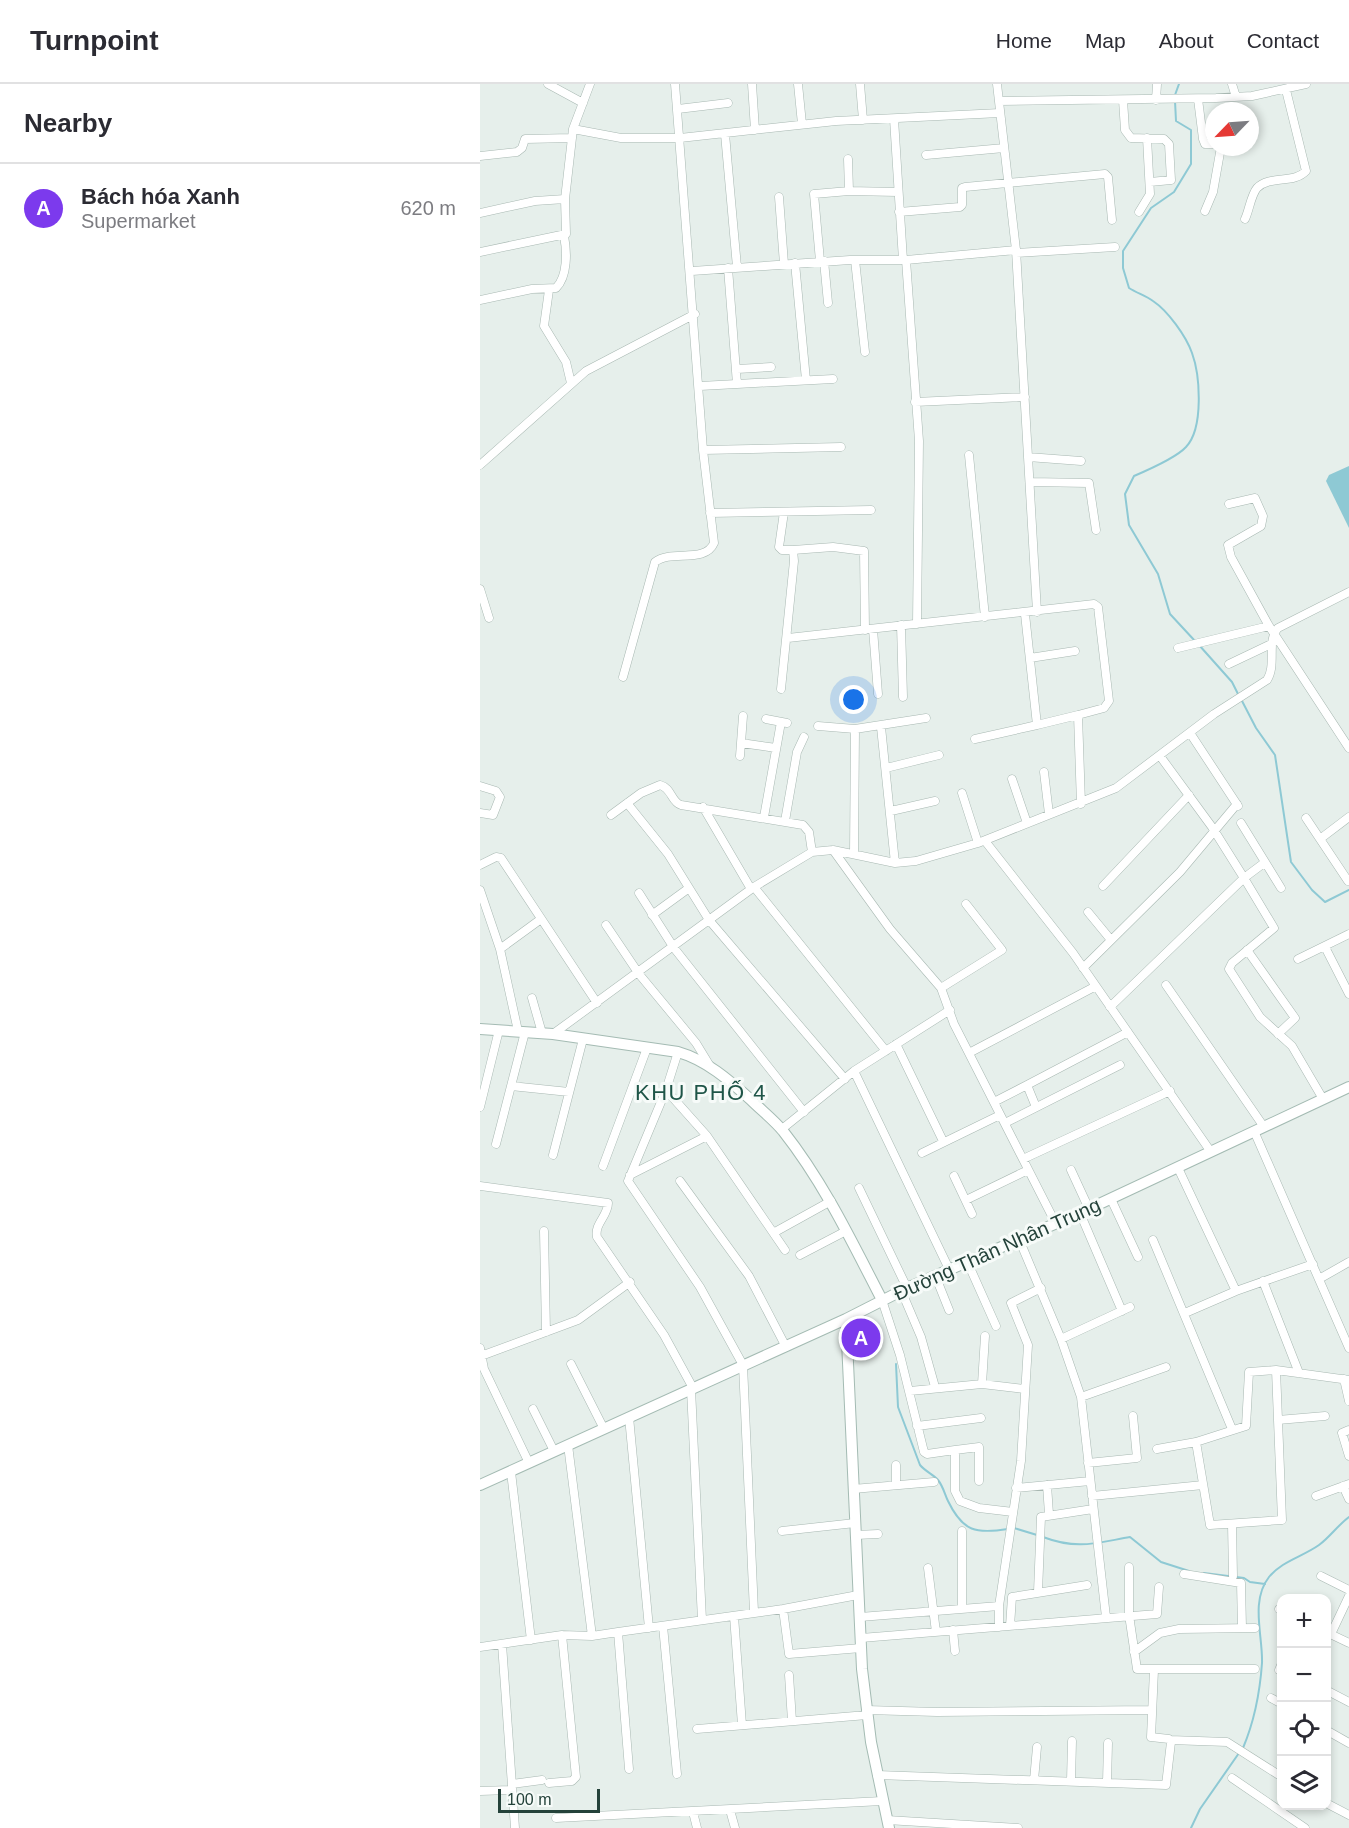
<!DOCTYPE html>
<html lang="en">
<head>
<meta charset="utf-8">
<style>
	:root { --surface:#fff; --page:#f7f7f7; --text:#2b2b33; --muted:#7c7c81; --line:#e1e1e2; --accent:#7c3aed }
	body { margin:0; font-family:Helvetica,sans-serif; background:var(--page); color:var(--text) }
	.controls { position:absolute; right:18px; bottom:18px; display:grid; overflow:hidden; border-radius:12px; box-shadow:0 3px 9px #0003 }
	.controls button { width:54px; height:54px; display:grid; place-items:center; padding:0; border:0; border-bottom:2px solid var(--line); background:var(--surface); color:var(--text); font:30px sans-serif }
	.compass { position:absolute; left:725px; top:18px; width:54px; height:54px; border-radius:50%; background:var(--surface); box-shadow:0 3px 9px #0003; rotate:245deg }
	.scale { position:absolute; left:18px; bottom:15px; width:102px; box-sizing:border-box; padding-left:6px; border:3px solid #24423a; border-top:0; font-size:16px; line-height:21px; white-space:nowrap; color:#24423a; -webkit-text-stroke:4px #f7fbf9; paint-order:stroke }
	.you { position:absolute; left:374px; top:616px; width:21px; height:21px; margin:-15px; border:4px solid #fff; border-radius:50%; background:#1a73e8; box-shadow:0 0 0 9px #1a73e833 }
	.badge { display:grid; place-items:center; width:39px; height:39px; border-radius:50%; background:var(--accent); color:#fff; font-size:20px; font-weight:700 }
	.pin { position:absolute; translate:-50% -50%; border:3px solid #fff; box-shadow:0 2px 6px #0006 }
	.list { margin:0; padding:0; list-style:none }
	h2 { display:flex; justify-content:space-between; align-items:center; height:78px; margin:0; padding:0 24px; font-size:26px }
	h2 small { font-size:20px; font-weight:400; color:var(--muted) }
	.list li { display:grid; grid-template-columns:39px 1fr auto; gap:18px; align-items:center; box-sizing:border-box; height:90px; padding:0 24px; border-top:2px solid var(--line) }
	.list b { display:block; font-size:22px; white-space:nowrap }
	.list p { margin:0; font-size:20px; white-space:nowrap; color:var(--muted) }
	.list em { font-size:20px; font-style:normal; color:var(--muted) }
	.icon { flex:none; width:33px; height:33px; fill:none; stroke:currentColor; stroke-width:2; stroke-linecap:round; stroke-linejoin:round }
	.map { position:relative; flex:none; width:869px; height:1744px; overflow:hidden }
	header { display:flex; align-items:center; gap:36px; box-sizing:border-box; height:84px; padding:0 30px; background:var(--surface); border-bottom:2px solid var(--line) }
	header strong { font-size:28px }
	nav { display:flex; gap:33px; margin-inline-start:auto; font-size:21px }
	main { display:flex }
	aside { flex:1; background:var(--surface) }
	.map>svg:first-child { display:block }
</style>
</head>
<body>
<header>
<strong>Turnpoint</strong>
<nav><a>Home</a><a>Map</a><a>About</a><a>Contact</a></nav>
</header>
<main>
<aside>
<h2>Nearby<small></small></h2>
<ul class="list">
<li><span class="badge">A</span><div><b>Bách hóa Xanh</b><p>Supermarket</p></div><em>620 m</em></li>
</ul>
</aside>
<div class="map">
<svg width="869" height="1744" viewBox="0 0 869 1744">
	<rect width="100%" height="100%" fill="#e6efeb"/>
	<path fill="#d4dfda" d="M384 1237V1245H392V1264H370V1238Z"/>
	<path fill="#8ec9d4" d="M869 382V444L846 397 849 391Z"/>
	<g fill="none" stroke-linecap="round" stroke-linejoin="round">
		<path stroke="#8ec9d4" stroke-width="2" d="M695 11 699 0
			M695 17 696 37 711 46V80L694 108 671 124 643 167V184L649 204C657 209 666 212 673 217 688 227 706 252 712 269 720 291 724 344 706 363 696 374 668 386 654 392L645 410 649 441 678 490 690 530 715 557
			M719 561 752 598 758 610
			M761 615 776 644 795 671 811 778 832 806 845 818 869 806
			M416 1280 418 1323 440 1381C446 1388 453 1390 458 1396 463 1402 465 1411 468 1417 483 1448 496 1450 528 1445
			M534 1444 557 1451
			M563 1453C597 1466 616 1459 650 1453L681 1478 709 1487
			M724 1489 764 1494 770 1498 785 1500
			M763 1664C774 1638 780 1607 782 1579 783 1552 770 1517 789 1493 802 1477 822 1473 839 1461 850 1453 858 1441 869 1433
			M711 1744 720 1725 759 1669"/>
		<g stroke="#a8b8b2" stroke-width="9">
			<path id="street" d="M68 0 103 19
				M272 0 275 46
				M318 0 322 40
				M380 0 383 36
				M517 0 536 166 557 528
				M752 0 756 13
				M718 15 723 55 725 60H734
				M643 16 645 46 651 54 684 55 689 60 691 96 670 98
				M676 16 677 0
				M519 17 736 14 772 12 826 0
				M198 25 248 19
				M414 35 423 176
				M93 45 141 54H200L356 37 520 29
				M245 50 257 183
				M446 71 524 64
				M0 72 37 68 42 64 45 55 92 54
				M368 107 418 108
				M299 113 304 180
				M725 127 733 108 741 63
				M419 128 480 123 482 121V104L485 103 625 90 628 93 632 136
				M659 128 670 110 667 54
				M0 129 55 117 85 115
				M765 135C769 127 771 111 777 104 790 91 814 100 826 87L806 6
				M0 168 86 150 85 115 93 45 110 0
				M536 169 635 163
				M375 176 385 268
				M426 176 439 357 437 540
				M340 177 334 110 369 107 368 75
				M344 177 348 219
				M315 179 326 296
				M212 187 370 176H426L536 166
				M69 206 64 242 86 278 91 299
				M0 216 52 205 76 204C88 192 87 167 84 152
				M257 285 291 283
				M257 300 353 295
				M220 302 257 300 248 184
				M435 318 545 313
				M223 366 361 363
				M489 371 505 533
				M548 373 601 377
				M0 381 106 287 215 230
				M550 398 609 399 616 446
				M749 420 775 414 783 432 781 442 748 461 751 473 789 542 869 664
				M230 429 391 426
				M313 466 353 463 384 467 385 546
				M0 505 9 534
				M545 530 557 641 598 631 601 720
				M421 541 423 613
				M393 545 398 610
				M308 554 614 520 618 523 629 617 624 624 598 631
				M698 564 789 542
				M550 574 595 567
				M749 580 793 559
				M143 593 175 478C191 465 225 480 234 459L223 366 195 0
				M301 605 314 477 313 466H302L299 463 304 428
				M286 635 307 639
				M338 642 375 645 446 634
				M401 643 415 779
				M710 649 758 722
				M495 655 557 641
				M261 659 296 664
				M260 672 263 632
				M406 684 459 671
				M564 688 569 730
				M532 695 547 739
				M0 702 16 707 20 713 13 731 0 729
				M482 709 498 759
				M147 719 188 770 229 836 365 995
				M223 723 271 805
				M411 727 455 717
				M131 731 161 709 180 701C192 704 191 718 201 721L323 741 329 748 332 768
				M284 733 301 638
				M826 734 868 797
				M305 737 317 668 324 653
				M761 739 801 804
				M840 755 869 733
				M505 757 593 869 731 1068
				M353 766 410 845 461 904 474 940 576 1140
				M374 770 375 645
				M784 779 764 794 794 844 752 879 749 885 780 933 812 962 843 1015
				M0 781 16 773 21 774 117 919
				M623 802 709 711
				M274 803 406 967
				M0 806 20 865 38 947
				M159 809 194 864 324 1028
				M608 828 631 856
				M172 831 209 804
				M126 841 159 890 216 959 230 982
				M845 863 869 910
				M20 865 61 835
				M767 866 815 934 798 950
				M818 875 869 850
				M603 884 700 788 757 720
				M686 901 784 1043
				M461 904 522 866 486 820
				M52 914 62 949
				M630 923 764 794 732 743 680 672
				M73 950 274 803 332 768 353 766 415 779 436 777 498 759 636 704 734 630 787 596C797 581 786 557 798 544L869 508
				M416 960 463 1057
				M198 968 186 1006 148 1097 220 1203 263 1281 274 1528
				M489 969 616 902
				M374 987 469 1185
				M31 1002 89 1008
				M186 1006 227 1052 305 1166
				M514 1018 547 1001
				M0 1023 19 946
				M556 1023 547 1001 648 948
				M525 1039 640 981
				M302 1045 374 987 470 926
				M774 1047 869 1264
				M16 1060 45 948
				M442 1069 520 1031
				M73 1071 103 955
				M543 1075 690 1007
				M123 1082 167 964
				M698 1084 756 1207
				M591 1086 609 1125
				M150 1091 227 1052
				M474 1092 492 1130
				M200 1097 269 1192 306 1263
				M0 1102 128 1119C128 1132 114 1140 117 1153L184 1251 213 1304
				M379 1104 427 1204
				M631 1115 658 1173
				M486 1116 548 1086
				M600 1129 642 1227
				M64 1147 66 1248
				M295 1148 351 1117
				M539 1155 581 1255 601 1313 626 1533
				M673 1156 752 1345
				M320 1171 366 1147
				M487 1177 516 1242
				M455 1191 469 1226
				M839 1195 869 1178
				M783 1197 819 1289
				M421 1206 441 1253 455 1303
				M402 1216 420 1271 444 1368 447 1370 475 1366V1407L480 1417 499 1424 533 1428
				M705 1229 756 1207 833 1180
				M581 1255 650 1223
				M0 1264 4 1285 49 1379
				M1 1272 98 1236 150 1198
				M91 1280 124 1345
				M864 1295 869 1317
				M502 1300 505 1252
				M211 1305 222 1536
				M430 1307 502 1300 544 1305
				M601 1313 686 1283
				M53 1325 74 1367
				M149 1333 169 1544
				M798 1336 845 1332
				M437 1342 501 1334
				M869 1346 862 1349 869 1372
				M716 1358 730 1441 802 1436 796 1286
				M88 1361 112 1552
				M677 1365 716 1358 766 1342 769 1288 796 1286 869 1296
				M475 1366 499 1363V1397
				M608 1379 657 1374 653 1332
				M416 1381V1401
				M31 1388 51 1556
				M567 1401 569 1430
				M863 1402 869 1415
				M536 1404 610 1397
				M373 1405 454 1398
				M612 1412 723 1401
				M836 1412 869 1400
				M752 1440 753 1492
				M302 1447 375 1439
				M376 1451 398 1450
				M649 1483V1531L657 1585H775
				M448 1484 456 1548
				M704 1490 761 1499 762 1544
				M841 1492 869 1506
				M558 1508 561 1433 613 1425
				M482 1524V1447
				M303 1525 309 1570 381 1564
				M799 1525 802 1526
				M254 1532 262 1641
				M380 1533 519 1522
				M183 1542 197 1690
				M530 1542 532 1513 607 1501
				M519 1543V1522L541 1377 548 1261 531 1219 561 1204
				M473 1546 475 1567
				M138 1548 149 1685
				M846 1548 869 1559
				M851 1550 869 1512
				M381 1554 677 1530 679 1503
				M22 1560 35 1744
				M0 1563 82 1551 112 1552 138 1548 303 1525 378 1511
				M654 1568 680 1549 699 1545 775 1544
				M802 1579 799 1586 802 1587
				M309 1591 312 1637
				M846 1606 869 1618
				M791 1614 802 1620
				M386 1626 457 1628 672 1626
				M217 1645 387 1631
				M846 1646 869 1659
				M690 1656 747 1658 802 1693
				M397 1691 686 1701 691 1658 689 1655 671 1653 674 1586
				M752 1694 825 1744
				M554 1696 557 1663
				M591 1697 592 1657
				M69 1699 92 1697 96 1693 82 1551
				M627 1699 628 1659
				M32 1700 62 1696
				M0 1707 32 1706
				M846 1719 869 1731
				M250 1726 255 1744
				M213 1728 217 1744
				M76 1734 402 1717
				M407 1736 538 1744"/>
		</g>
		<g stroke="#a4bbb3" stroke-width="12">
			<path id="secondary" d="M0 945 73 950 198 968C226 976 249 996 270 1015 281 1026 293 1035 303 1047 344 1099 372 1158 402 1216
				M366 1235 382 1585 391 1658 409 1744
				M0 1401 366 1235 427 1204 600 1129 869 1003"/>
		</g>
		<use href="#street" stroke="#fff" stroke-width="8"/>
		<use href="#secondary" stroke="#fff" stroke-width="10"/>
	</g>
	<g text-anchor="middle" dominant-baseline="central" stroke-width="6" stroke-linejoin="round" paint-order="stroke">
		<g font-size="20" fill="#24423a" stroke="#f7fbf9">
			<text transform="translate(517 1165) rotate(-24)">Đường Thân Nhân Trung</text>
		</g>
		<g font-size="22" letter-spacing="1.5" fill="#1f5548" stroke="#f7fbf9">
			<text x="221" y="1008">KHU PHỐ 4</text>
		</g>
	</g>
</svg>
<div class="controls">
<button>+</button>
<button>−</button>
<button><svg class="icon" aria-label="locate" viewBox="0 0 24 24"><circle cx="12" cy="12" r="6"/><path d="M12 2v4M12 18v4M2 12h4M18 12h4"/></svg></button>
<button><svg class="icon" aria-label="layers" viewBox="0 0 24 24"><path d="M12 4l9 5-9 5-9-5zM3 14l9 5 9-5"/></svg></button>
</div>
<svg class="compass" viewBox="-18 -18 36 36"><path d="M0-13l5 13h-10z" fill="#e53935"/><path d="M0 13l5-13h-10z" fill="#7c7c81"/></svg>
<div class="scale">100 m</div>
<div class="you"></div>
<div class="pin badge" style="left:381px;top:1254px">A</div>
</div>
</main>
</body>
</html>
